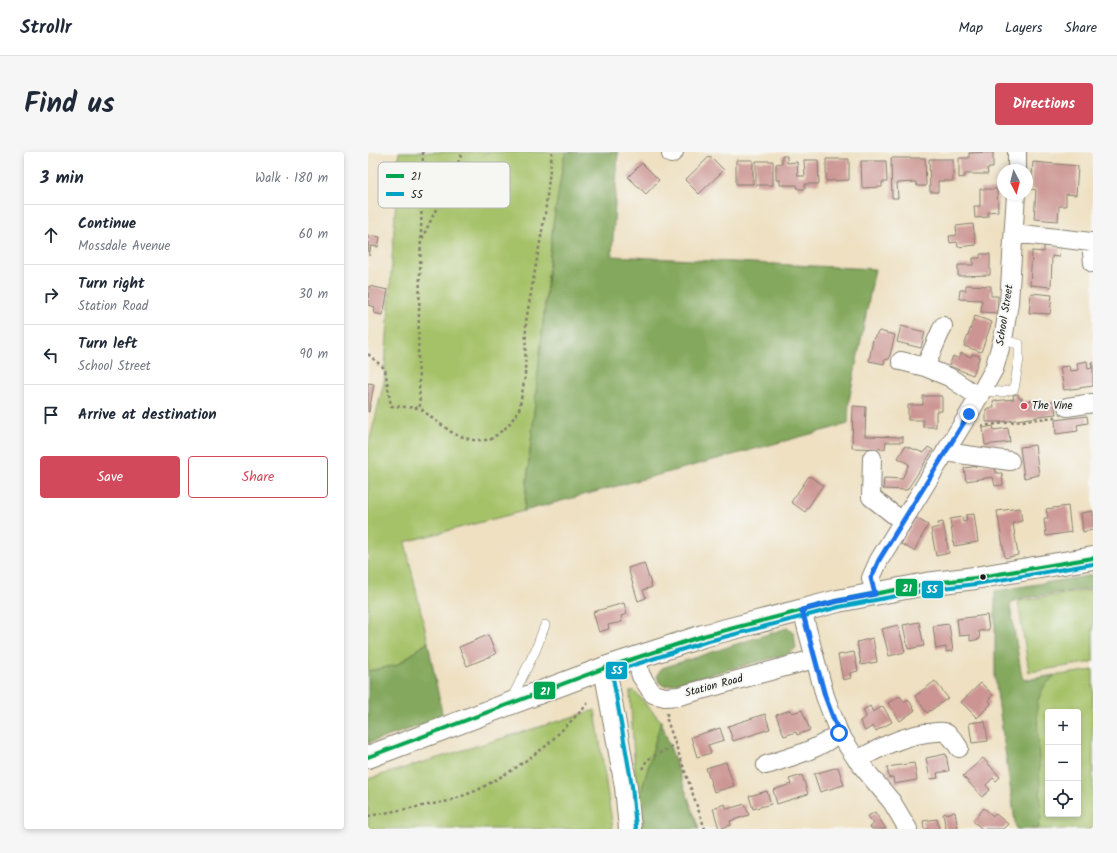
<!DOCTYPE html>
<html lang="en">
<head>
<meta charset="utf-8">
<style>
	:root { --surface:#fff; --page:#f6f6f7; --text:#1f2937; --muted:#747a83; --line:#e0e1e3; --accent:#d1495b }
	body { margin:0; font-family:Kalam,sans-serif; background:var(--page); color:var(--text) }
	.controls { position:absolute; right:12px; bottom:12px; display:grid; overflow:hidden; border-radius:4px; box-shadow:0 2px 6px #0003 }
	.controls button { width:36px; height:36px; display:grid; place-items:center; padding:0; border:0; border-bottom:1px solid var(--line); background:var(--surface); color:var(--text); font:20px sans-serif }
	.compass { position:absolute; left:629px; top:12px; width:36px; height:36px; border-radius:50%; background:var(--surface); box-shadow:0 2px 6px #0003; rotate:173deg }
	.stop { position:absolute; width:12px; height:12px; margin:-9px; border:3px solid #1a73e8; border-radius:50%; background:#fff }
	.stop.end { background:#1a73e8; border-color:#fff; box-shadow:0 1px 4px #0008 }
	.list { margin:0; padding:0; list-style:none }
	h2 { display:flex; justify-content:space-between; align-items:center; height:52px; margin:0; padding:0 16px; font-size:17px }
	h2 small { font-size:13px; font-weight:400; color:var(--muted) }
	.list li { display:grid; grid-template-columns:26px 1fr auto; gap:12px; align-items:center; box-sizing:border-box; height:60px; padding:0 16px; border-top:1px solid var(--line) }
	.list b { display:block; font-size:15px; white-space:nowrap }
	.list p { margin:0; font-size:13px; white-space:nowrap; color:var(--muted) }
	.list em { font-size:13px; font-style:normal; color:var(--muted) }
	.actions { display:flex; gap:8px; padding:12px 16px }
	.actions a { flex:1; padding:9px 0; border:1px solid var(--accent); border-radius:4px; text-align:center; font-size:14px; color:var(--accent) }
	.actions .main { background:var(--accent); color:#fff }
	.icon { flex:none; width:22px; height:22px; fill:none; stroke:currentColor; stroke-width:2; stroke-linecap:round; stroke-linejoin:round }
	.map { position:relative; flex:none; width:725px; height:677px; overflow:hidden; border-radius:4px }
	header { display:flex; align-items:center; gap:24px; box-sizing:border-box; height:56px; padding:0 20px; background:var(--surface); border-bottom:1px solid var(--line) }
	header strong { font-size:19px }
	nav { display:flex; gap:22px; margin-inline-start:auto; font-size:14px }
	.intro { display:flex; align-items:center; justify-content:space-between; box-sizing:border-box; height:96px; padding:0 24px }
	h1 { margin:0; font-size:28px }
	.button { padding:10px 18px; border-radius:4px; background:var(--accent); color:#fff; font-size:14px; font-weight:700 }
	main { display:flex; gap:24px; padding:0 24px }
	aside { flex:1; background:var(--surface); border-radius:4px; box-shadow:0 2px 6px #0003 }
	.map>svg:first-child { display:block }
</style>
</head>
<body>
<header>
<strong>Strollr</strong>
<nav><a>Map</a><a>Layers</a><a>Share</a></nav>
</header>
<div class="intro"><h1>Find us</h1><a class="button">Directions</a></div>
<main>
<aside>
<h2>3 min<small>Walk · 180 m</small></h2>
<ul class="list">
<li><svg class="icon" aria-label="ahead" viewBox="0 0 24 24"><path d="M12 20V5M6 11l6-6 6 6"/></svg><div><b>Continue</b><p>Mossdale Avenue</p></div><em>60 m</em></li>
<li><svg class="icon" aria-label="right" viewBox="0 0 24 24"><path d="M7 20v-9h11M14 6l5 5-5 5"/></svg><div><b>Turn right</b><p>Station Road</p></div><em>30 m</em></li>
<li><svg class="icon" aria-label="left" viewBox="0 0 24 24"><path d="M17 20v-9H6M10 6l-5 5 5 5"/></svg><div><b>Turn left</b><p>School Street</p></div><em>90 m</em></li>
<li><svg class="icon" aria-label="arrive" viewBox="0 0 24 24"><path d="M6 21V4h12l-3 4 3 4H6"/></svg><div><b>Arrive at destination</b></div></li>
</ul>
<div class="actions"><a class="main">Save</a><a>Share</a></div>
</aside>
<div class="map">
<svg width="725" height="677" viewBox="0 0 725 677">
	<rect width="100%" height="100%" fill="#f6f6f2"/>
	<filter id="ink" filterUnits="userSpaceOnUse"><feTurbulence type="fractalNoise" baseFrequency=".025" numOctaves="2"/><feDisplacementMap in="SourceGraphic" scale="8" xChannelSelector="R" yChannelSelector="G"/><feConvolveMatrix kernelMatrix="1 2 1 2 8 2 1 2 1" color-interpolation-filters="sRGB"/></filter>
	<filter id="wash" filterUnits="userSpaceOnUse"><feTurbulence type="fractalNoise" baseFrequency=".012" numOctaves="4" result="noise"/><feDisplacementMap in="SourceGraphic" scale="16" xChannelSelector="R" yChannelSelector="G"/><feGaussianBlur stdDeviation="0.9" result="paint"/><feColorMatrix in="noise" values="0 0 0 0 0 0 0 0 0 0 0 0 0 0 0 0 0 1.4 0 .05"/><feComposite in="paint" operator="in"/></filter>
	<g filter="url(#wash)">
		<rect width="100%" height="100%" fill="#eee0c1"/>
		<path fill="#a6c269" stroke="#616f42" fill-rule="evenodd" d="M31 0H197L185 73 156 359 37 390 60 490 29 513 0 519V295L16 230Z
			M723 438 725 451V510L661 520 650 449Z
			M725 518V677H650V529ZM680 560H710V662H680Z
			M262 539H266L269 542 293 569 269 655Z
			M227 558 245 677H0V627Z"/>
		<path fill="#84a85d" stroke="#50623c" d="M197 0H250L244 104 507 117 481 249 480 272 156 359 185 73Z
			M725 423V436L649 447 642 453 654 525 657 528 687 523 675 536 669 551 673 665 670 677H648L627 526V439Z
			M419 476 426 481 428 496 420 502 297 534C291 532 289 528 290 521L294 516Z
			M60 490 75 566 0 591V519L29 513Z
			M293 569 331 677H270L269 655Z"/>
		<g id="blocks">
			<path fill="#cc9593" d="M625 0V16H619L620 22H597V25L591 26V6H601V1Z
				M342 4 356 18 331 42 317 28Z
				M414 4H419V11L429 10 430 24H437L436 8H450L451 32H437V37H430L429 33H412V28H408V12L414 11Z
				M523 6H557L558 34H549L548 30 529 31 530 46H524Z
				M458 7H481V28L458 29Z
				M561 7H585V29H570V40H562Z
				M368 8H385V32H368Z
				M388 9H405V33H388Z
				M493 9H518L519 30H514V35L494 36Z
				M665 10 710 14 708 43 698 42V54H691L690 69 666 67 668 38 663 37Z
				M274 11 291 28 278 42 260 25Z
				M612 37H629L630 59 620 60V65L607 66 606 54H612Z
				M605 72 608 93 590 95 589 90 582 91 581 84 589 83 588 74Z
				M0 83 12 85 10 95 3 94 1 104Z
				M676 94 692 95 691 105 684 104 683 135 662 133 664 99 676 100Z
				M612 102H622V123L590 124V113H605V106H612Z
				M598 133 623 134V144H630L629 161 613 160 614 148 591 147 592 138H598Z
				M1 134 20 138 15 163 6 161 7 155 0 153Z
				M663 141 684 143 682 162 661 161Z
				M607 164 624 170 613 200 596 194Z
				M533 174 557 180 553 196 529 190Z
				M511 179 527 183 521 207 517 208 516 212 501 209 505 187Z
				M593 201 603 205 604 202 612 204 605 223 581 214 585 204 591 207Z
				M719 209 720 217 724 216 723 210H725V234L696 238 692 215 701 214 702 219 710 218 709 211Z
				M0 231 6 232 1 260H0Z
				M650 242 651 246H654V249L673 248V251L686 249 688 262 670 264V265L632 270H618V257L626 256 625 249 646 247 645 243Z
				M555 244H574V259H568V275H555V268H540V253H555Z
				M485 254 498 255 497 284 535 285V290H518L517 297 484 296Z
				M719 264 720 271 709 273 710 279 688 282 687 268Z
				M625 274 626 278 640 276 642 290 617 293 615 276Z
				M667 293 671 323 656 326 652 295Z
				M537 294 556 301 560 295 565 298 539 338 515 337 516 326 534 327 541 312 530 306Z
				M627 312 628 321H634L635 333 627 334 625 325 598 329 596 316Z
				M441 324 455 333 437 360 423 350Z
				M700 354 703 380 678 384 676 366H680L678 357Z
				M652 356 654 369 645 371 650 403 637 406 629 359Z
				M725 359V378L715 380 713 361Z
				M606 362 610 390 586 394 582 367 594 365 595 370 599 369 598 363Z
				M548 366 560 373 546 399 533 392Z
				M575 370 581 401 568 404 563 377 571 375 570 371Z
				M276 411 284 435 275 438 278 446 270 449 260 416Z
				M256 451 259 462 253 464 254 470 240 473 241 477 231 480 225 460Z
				M619 463 621 478 611 479 612 487 602 489V483L591 484 589 467Z
				M551 470 556 494 540 497 535 473Z
				M581 472 585 499 578 500V495L568 497 565 474Z
				M530 473 537 500 521 504 514 477Z
				M120 483 128 502 99 514 91 495Z
				M505 486 509 510 493 513 489 490Z
				M486 500 490 519 482 521 483 526 475 528 470 503Z
				M567 529 580 546 559 561 547 544Z
				M613 531 625 543 621 547 623 552 609 566 593 550Z
				M532 544 536 550 540 547 547 558 532 569 520 551Z
				M502 554 505 560 515 554 524 570 508 579 505 574 497 579 492 569 498 565 495 558Z
				M422 558 424 561 434 558 442 578 429 583 428 580 416 584 408 563Z
				M397 562 402 577 365 589 360 574Z
				M617 569 620 589 604 591 601 571Z
				M352 576 356 588 340 593 343 601 329 605 323 585Z
				M578 602 581 619 569 621 570 626 562 627 558 606Z
				M615 606 632 625 628 629 625 626 618 633 622 638 614 645 595 624Z
				M358 610 366 634 346 640 338 616Z
				M546 611 549 628 526 632 525 625 521 626 519 615Z
				M470 615 476 633 452 640 446 622Z
				M434 623 440 642 409 652 405 638 423 632 421 627Z
				M399 639 403 652 385 657 381 644Z
				M357 652 359 657 377 652 381 663 362 669 363 673 351 677 345 656Z
				M616 656 625 664 628 662 640 672 635 677H614L605 669Z
				M507 660 518 677H504L502 675 506 672 500 664Z
				M587 660 590 677H578L575 662Z
				M569 667 571 677H556L555 669Z"/>
		</g>
	</g>
	<g filter="url(#ink)">
		<use href="#blocks" fill-opacity="0" stroke="#857e6e" stroke-width="1"/>
		<g fill="none" stroke-linecap="round" stroke-linejoin="round">
			<g stroke="#857e6e" stroke-width="10">
				<path id="service" d="M614 239 635 240 646 237 651 207V192L634 188
					M143 548 168 497 177 473"/>
			</g>
			<g stroke="#857e6e" stroke-width="20">
				<path id="minor" d="M303 2 306 0
					M649 18V0
					M646 81 723 90 725 111
					M533 209 557 215 581 225 611 245
					M557 215 575 174
					M699 255 725 251
					M577 300 642 309
					M504 306 503 345 534 369
					M507 442 503 426 511 408 605 255 626 217 636 182 641 151 648 42
					M434 458 457 544 471 581 489 608 524 650 540 677
					M268 506 273 524 285 542 297 545 311 544 446 507
					M489 608C511 596 532 585 558 581 563 581 571 579 576 580 583 583 587 590 591 596
					M398 613C423 605 450 598 471 581"/>
			</g>
			<g stroke="#857e6e" stroke-width="24">
				<path id="tertiary" d="M237 516 258 635 262 677"/>
			</g>
			<g stroke="#857e6e" stroke-width="24">
				<path id="secondary" d="M0 605 237 516 335 484 470 449 558 432 607 426 725 406"/>
			</g>
			<path stroke="#857e6e" stroke-width="2.5" stroke-dasharray="3 3" stroke-linecap="butt" d="M55 0 50 202 52 256 64 266 86 282 104 288H122L140 274 151 258 157 225 158 169 177 62 184 0
				M54 87 95 0
				M0 202 17 217 23 254 52 256
				M613 274 687 265
				M299 561V568L337 677
				M274 617 279 608 308 592
				M0 664 81 649 110 638 146 617 178 594 219 553V549"/>
			<use href="#service" stroke="#fff" stroke-width="9"/>
			<use href="#minor" stroke="#fff" stroke-width="18"/>
			<use href="#tertiary" stroke="#fff" stroke-width="22"/>
			<use href="#secondary" stroke="#fff" stroke-width="22"/>
			<g stroke="#f6f6f2" stroke-width="7">
				<path id="bus-1" d="M0 605 237 516 335 484 470 449 558 432 607 426 725 406"/>
			</g>
			<g stroke="#f6f6f2" stroke-width="7">
				<path id="bus-2" d="M268 676 264 634 244 520 337 490 471 455 559 438 608 432 725 412"/>
			</g>
			<use href="#bus-1" stroke="#00a651" stroke-width="4"/>
			<use href="#bus-2" stroke="#01a2c5" stroke-width="4"/>
		</g>
	</g>
	<g fill="none" stroke-linecap="round" stroke-linejoin="round" filter="url(#ink)">
		<path stroke="#1a73e8" stroke-width="5" d="M471 581 457 544 434 458 470 449 507 442 503 426 511 408 601 262"/>
	</g>
	<circle fill="#d1495b" stroke="#f6f6f2" stroke-width="1.5" cx="656" cy="254" r="4"/>
	<circle fill="#1c1c1c" stroke="#f6f6f2" stroke-width="1.5" cx="615" cy="425" r="3.5"/>
	<g text-anchor="middle" dominant-baseline="central" stroke-width="4" stroke-linejoin="round" paint-order="stroke">
		<g font-size="11" fill="#1c1c1c" stroke="#f6f6f2">
			<text transform="translate(637 163) rotate(-81)">School Street</text>
			<text transform="translate(346 534) rotate(-15)">Station Road</text>
		</g>
		<g font-size="11" fill="#1c1c1c" stroke="#f6f6f2" text-anchor="start">
			<text x="664" y="254">The Vine</text>
		</g>
	</g>
	<rect x="10" y="10" width="132" height="46" rx="6" fill="#f6f6f2" stroke="#b5b5b2" stroke-width="1"/>
	<rect x="18" y="22" width="18" height="4" fill="#00a651"/>
	<rect x="18" y="40" width="18" height="4" fill="#01a2c5"/>
	<g font-size="11" fill="#1c1c1c">
		<text x="43" y="28">21</text>
		<text x="43" y="46">55</text>
	</g>
	<g stroke="#f6f6f2" stroke-width="1.5">
		<rect x="527" y="426" width="23" height="19" rx="4" fill="#00a651"/>
		<rect x="553" y="428" width="23" height="19" rx="4" fill="#01a2c5"/>
		<rect x="237" y="509" width="23" height="19" rx="4" fill="#01a2c5"/>
		<rect x="165" y="529" width="23" height="19" rx="4" fill="#00a651"/>
	</g>
	<g font-size="11" text-anchor="middle" font-weight="bold" fill="#fff">
		<text x="539" y="440">21</text>
		<text x="564" y="441">55</text>
		<text x="249" y="522">55</text>
		<text x="177" y="543">21</text>
	</g>
</svg>
<div class="controls">
<button>+</button>
<button>−</button>
<button><svg class="icon" aria-label="locate" viewBox="0 0 24 24"><circle cx="12" cy="12" r="6"/><path d="M12 2v4M12 18v4M2 12h4M18 12h4"/></svg></button>
</div>
<svg class="compass" viewBox="-18 -18 36 36"><path d="M0-13l5 13h-10z" fill="#e53935"/><path d="M0 13l5-13h-10z" fill="#747a83"/></svg>
<div class="stop" style="left:471px;top:581px"></div>
<div class="stop end" style="left:601px;top:262px"></div>
</div>
</main>
</body>
</html>
